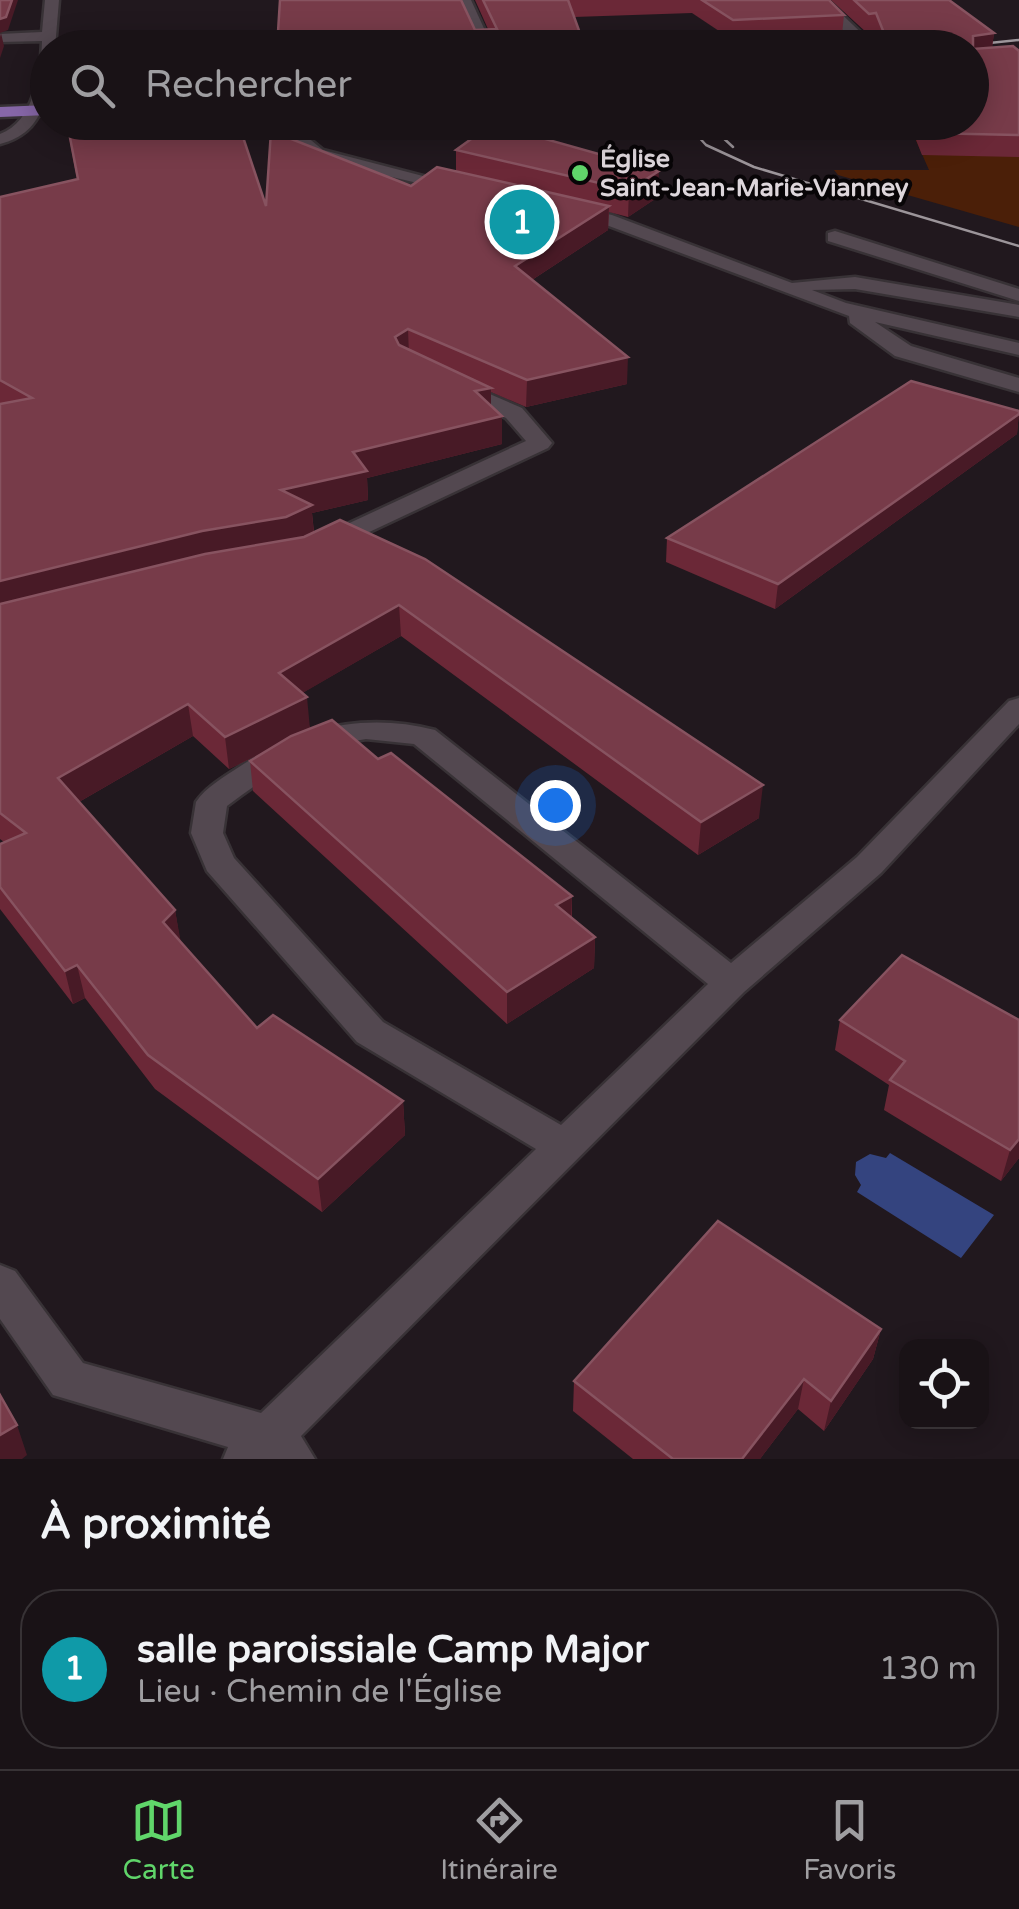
<!DOCTYPE html>
<html lang="fr">
<head>
<meta charset="utf-8">
<style>
	:root { --surface:#191216; --page:#262023; --text:#f1f3f6; --muted:#9f9ea1; --line:#373235; --accent:#60d56a }
	body { margin:0; font-family:"Varela Round",sans-serif; background:var(--page); color:var(--text) }
	.controls { position:absolute; right:30px; bottom:30px; display:grid; overflow:hidden; border-radius:20px; box-shadow:0 5px 25px #0003 }
	.controls button { width:90px; height:90px; display:grid; place-items:center; padding:0; border:0; border-bottom:2px solid var(--line); background:var(--surface); color:var(--text); font:50px sans-serif }
	.you { position:absolute; left:555px; top:805px; width:35px; height:35px; margin:-25px; border:8px solid #fff; border-radius:50%; background:#1a73e8; box-shadow:0 0 0 15px #1a73e833 }
	.badge { display:grid; place-items:center; width:65px; height:65px; border-radius:50%; background:var(--accent); color:#fff; font-size:32px; font-weight:700 }
	.pin { position:absolute; translate:-50% -50%; border:5px solid #fff; box-shadow:0 2px 10px #0006 }
	.list { margin:0; padding:0; list-style:none }
	h2 { display:flex; justify-content:space-between; align-items:center; height:130px; margin:0; padding:0 40px; font-size:42px }
	h2 small { font-size:32px; font-weight:400; color:var(--muted) }
	.list li { display:grid; grid-template-columns:65px 1fr auto; gap:30px; align-items:center; box-sizing:border-box; height:160px; margin:0 20px 20px; padding:0 20px; border:2px solid var(--line); border-radius:40px }
	.list b { display:block; font-size:38px; white-space:nowrap }
	.list p { margin:0; font-size:32px; white-space:nowrap; color:var(--muted) }
	.list em { font-size:32px; font-style:normal; color:var(--muted) }
	.icon { flex:none; width:55px; height:55px; fill:none; stroke:currentColor; stroke-width:2; stroke-linecap:round; stroke-linejoin:round }
	.map { position:relative; flex:none; width:1019px; height:1459px; overflow:hidden }
	.search { position:absolute; background:var(--surface); box-shadow:0 5px 25px #0003; left:30px; right:30px; top:30px; height:110px; display:flex; align-items:center; gap:25px; box-sizing:border-box; padding:0 35px; border-radius:55px; color:var(--muted); font-size:38px }
	.sheet { height:310px; background:var(--surface) }
	nav { display:flex; justify-content:space-around; align-items:center; box-sizing:border-box; height:140px; border-top:2px solid var(--line); background:var(--surface); font-size:28px; color:var(--muted) }
	nav a { display:grid; justify-items:center; gap:5px }
	nav .on { color:var(--accent) }
	.map>svg:first-child { display:block }
</style>
</head>
<body>
<div class="map">
<svg width="1019" height="1459" viewBox="0 0 1019 1459">
	<rect width="100%" height="100%" fill="#21181e"/>
	<path fill="#4b1f08" d="M1019 107V227L838 175 834 170H929L914 136 938 137Z"/>
	<path fill="#34447f" d="M890 1153 994 1215 961 1258 857 1192 861 1185 855 1175 856 1162 870 1154 886 1158Z"/>
	<g fill="none" stroke-linecap="round" stroke-linejoin="round">
		<g stroke="#383236" stroke-width="5">
			<path id="minor" d="M45 0H59L55 48H48C48 90 49 131 0 144V134C34 122 41 72 42 41L0 42V34L42 32Z
				M457 0H471L493 48H479Z
				M812 0H827L877 48H861Z
				M271 122H289L323 150 469 188 460 193 311 158Z
				M569 206 612 215 792 283 855 277 1019 305V317L855 289 812 290 846 303 1019 343V355L875 322 911 346 1019 378V392L895 356 850 323 849 316 601 223 563 215V207Z
				M835 231 1019 289V301L828 241V233Z
				M455 379 522 408 552 443 548 448 331 550H313L309 545 313 540 526 441 506 418 447 391 444 386Z
				M1019 698V724L881 873 744 992 301 1436 315 1459H223L228 1447 53 1395 0 1319V1265L15 1271 83 1363 261 1413 536 1149 357 1042 207 871 191 833 196 802C206 787 224 777 239 767 299 727 365 712 435 730L731 963 857 857 1009 701ZM366 739 414 744 708 984 561 1125 383 1022 234 858 223 833 227 806C270 773 312 747 366 739Z"/>
		</g>
		<g stroke="#383236" stroke-width="5">
			<path id="major" d="M48 105V115L0 117V107Z"/>
		</g>
		<use href="#minor" fill="#534850" fill-rule="evenodd"/>
		<use href="#major" fill="#8767a8" fill-rule="evenodd"/>
		<path stroke="#9c959a" stroke-width="2.5" d="M942 48 1019 40
			M685 122 706 145 754 167 1019 246
			M706 122 733 147"/>
	</g>
	<path fill="#6b2837" d="M475 0H829L844 15 842 34 731 39 692 13 574 17 585 48 475 30 488 29Z
		M831 0H949L994 33 992 48 1019 51V157L922 155 909 122H972V48H880L874 33H867Z
		M66 122 266 206 411 186 456 171V150L492 124 658 197 628 217 609 212 608 230 532 280 627 384 526 407 491 392V406L502 444 367 478 368 500 312 513 314 532 759 818 698 855 401 636 302 693 310 729 378 759 572 896V917L595 937 594 968 507 1024 253 791 250 761 272 748 229 769 193 736 79 802 175 910 180 941 257 1028 403 1101 405 1135 322 1212 155 1089 85 998 73 1004 0 909V844L4 842 0 839V197L77 179Z
		M1019 411 1017 434 775 609 666 562 667 538Z
		M902 955 1019 1158 1001 1181 884 1110 889 1085 835 1050 840 1020Z
		M881 1329 873 1359 824 1431 798 1409 760 1459H633L573 1411 574 1381Z"/>
	<path fill="#481a26" d="M12 0H18L8 30 0 33V19Z
		M1 33 4 46 0 58V37Z
		M994 33 991 53 972 55 973 36Z
		M659 171 658 197 628 217 629 190Z
		M609 206 608 230 515 291V266Z
		M408 329 409 356 396 364 395 337Z
		M628 357 627 384 526 407 527 380Z
		M491 388V415L475 391Z
		M1019 414 1017 434 775 609 778 584Z
		M502 416V444L367 478 368 500 312 513 314 535 0 613V581L281 490 353 452Z
		M399 605 401 636 282 705 279 673Z
		M307 697 310 729 229 769 225 737Z
		M188 704 193 736 65 810 58 778Z
		M763 785 759 818 698 855 701 822Z
		M572 896 571 927 556 905Z
		M175 910 181 943 163 922Z
		M595 937 594 968 507 1024V992Z
		M77 965 85 998 73 1004 65 971Z
		M403 1101 405 1135 322 1212 318 1179Z
		M1019 1139V1158L1001 1181 1010 1150Z
		M881 1329 873 1359 824 1431 831 1401Z
		M804 1379 798 1409 760 1459H742Z
		M17 1425 27 1455 22 1459H0V1435Z"/>
	<path fill="#773b49" stroke="#875360" stroke-width="2.5" d="M0 0H12L6 17 0 19Z
		M280 0H461L475 30 497 29 483 0H568L585 47 277 48Z
		M702 0H829L844 15 733 20Z
		M854 0H949L994 33 973 36V49L1013 46 1019 51V135L925 133 921 122H972V48H890L876 13 869 14Z
		M67 122H238L266 206 271 131 411 186 437 167 609 206 515 266 628 357 527 380 408 329 395 337 399 345 491 388 475 391 502 416 353 452 367 471 281 490 312 505 286 517 202 531 0 581V404L32 398 0 380V197L78 179Z
		M492 124 659 171 629 190 456 150Z
		M911 381 1019 411V414L778 584 667 538Z
		M340 520 425 559 763 785 701 822 399 605 279 673 307 697 225 737 188 704 58 778 175 910 163 922 257 1028 273 1015 403 1101 318 1179 148 1055 77 965 65 971 0 887V844L26 833 0 813V604L205 554 304 537Z
		M332 720 378 759 391 753 572 896 556 905 595 937 507 992 250 761 291 736Z
		M902 955 1019 1020V1139L1010 1150 890 1080 905 1061 840 1020Z
		M718 1221 881 1329 831 1401 804 1379 742 1459H673L574 1381Z
		M0 1395 17 1425 0 1435Z"/>
	<circle fill="#60d56a" stroke="#080507" stroke-width="4" cx="580" cy="173" r="10"/>
	<g text-anchor="middle" dominant-baseline="central" stroke-width="8" stroke-linejoin="round" paint-order="stroke">
		<g font-size="25" font-weight="bold" fill="#ddd6db" stroke="#080507" text-anchor="start">
			<text x="600" y="159">Église<tspan x="600" dy="29">Saint-Jean-Marie-Vianney</tspan></text>
		</g>
	</g>
</svg>
<div class="controls">
<button><svg class="icon" aria-label="locate" viewBox="0 0 24 24"><circle cx="12" cy="12" r="6"/><path d="M12 2v4M12 18v4M2 12h4M18 12h4"/></svg></button>
</div>
<div class="you"></div>
<div class="pin badge" style="left:522px;top:222px;background:#0f9aa8">1</div>
<div class="search"><svg class="icon" aria-label="search" viewBox="0 0 24 24"><circle cx="10" cy="10" r="6"/><path d="M15 15l6 6"/></svg>Rechercher</div>
</div>
<section class="sheet">
<h2>À proximité<small></small></h2>
<ul class="list">
<li><span class="badge" style="background:#0f9aa8">1</span><div><b>salle paroissiale Camp Major</b><p>Lieu · Chemin de l'Église</p></div><em>130 m</em></li>
</ul>
</section>
<nav>
<a class="on"><svg class="icon" aria-label="map" viewBox="0 0 24 24"><path d="M3 6l6-2 6 2 6-2v14l-6 2-6-2-6 2zM9 4v14M15 6v14"/></svg>Carte</a>
<a><svg class="icon" aria-label="directions" viewBox="0 0 24 24"><path d="M12 3l9 9-9 9-9-9zM9 14v-3h6M13 9l2 2-2 2"/></svg>Itinéraire</a>
<a><svg class="icon" aria-label="saved" viewBox="0 0 24 24"><path d="M7 4h10v16l-5-4-5 4z"/></svg>Favoris</a>
</nav>
</body>
</html>
